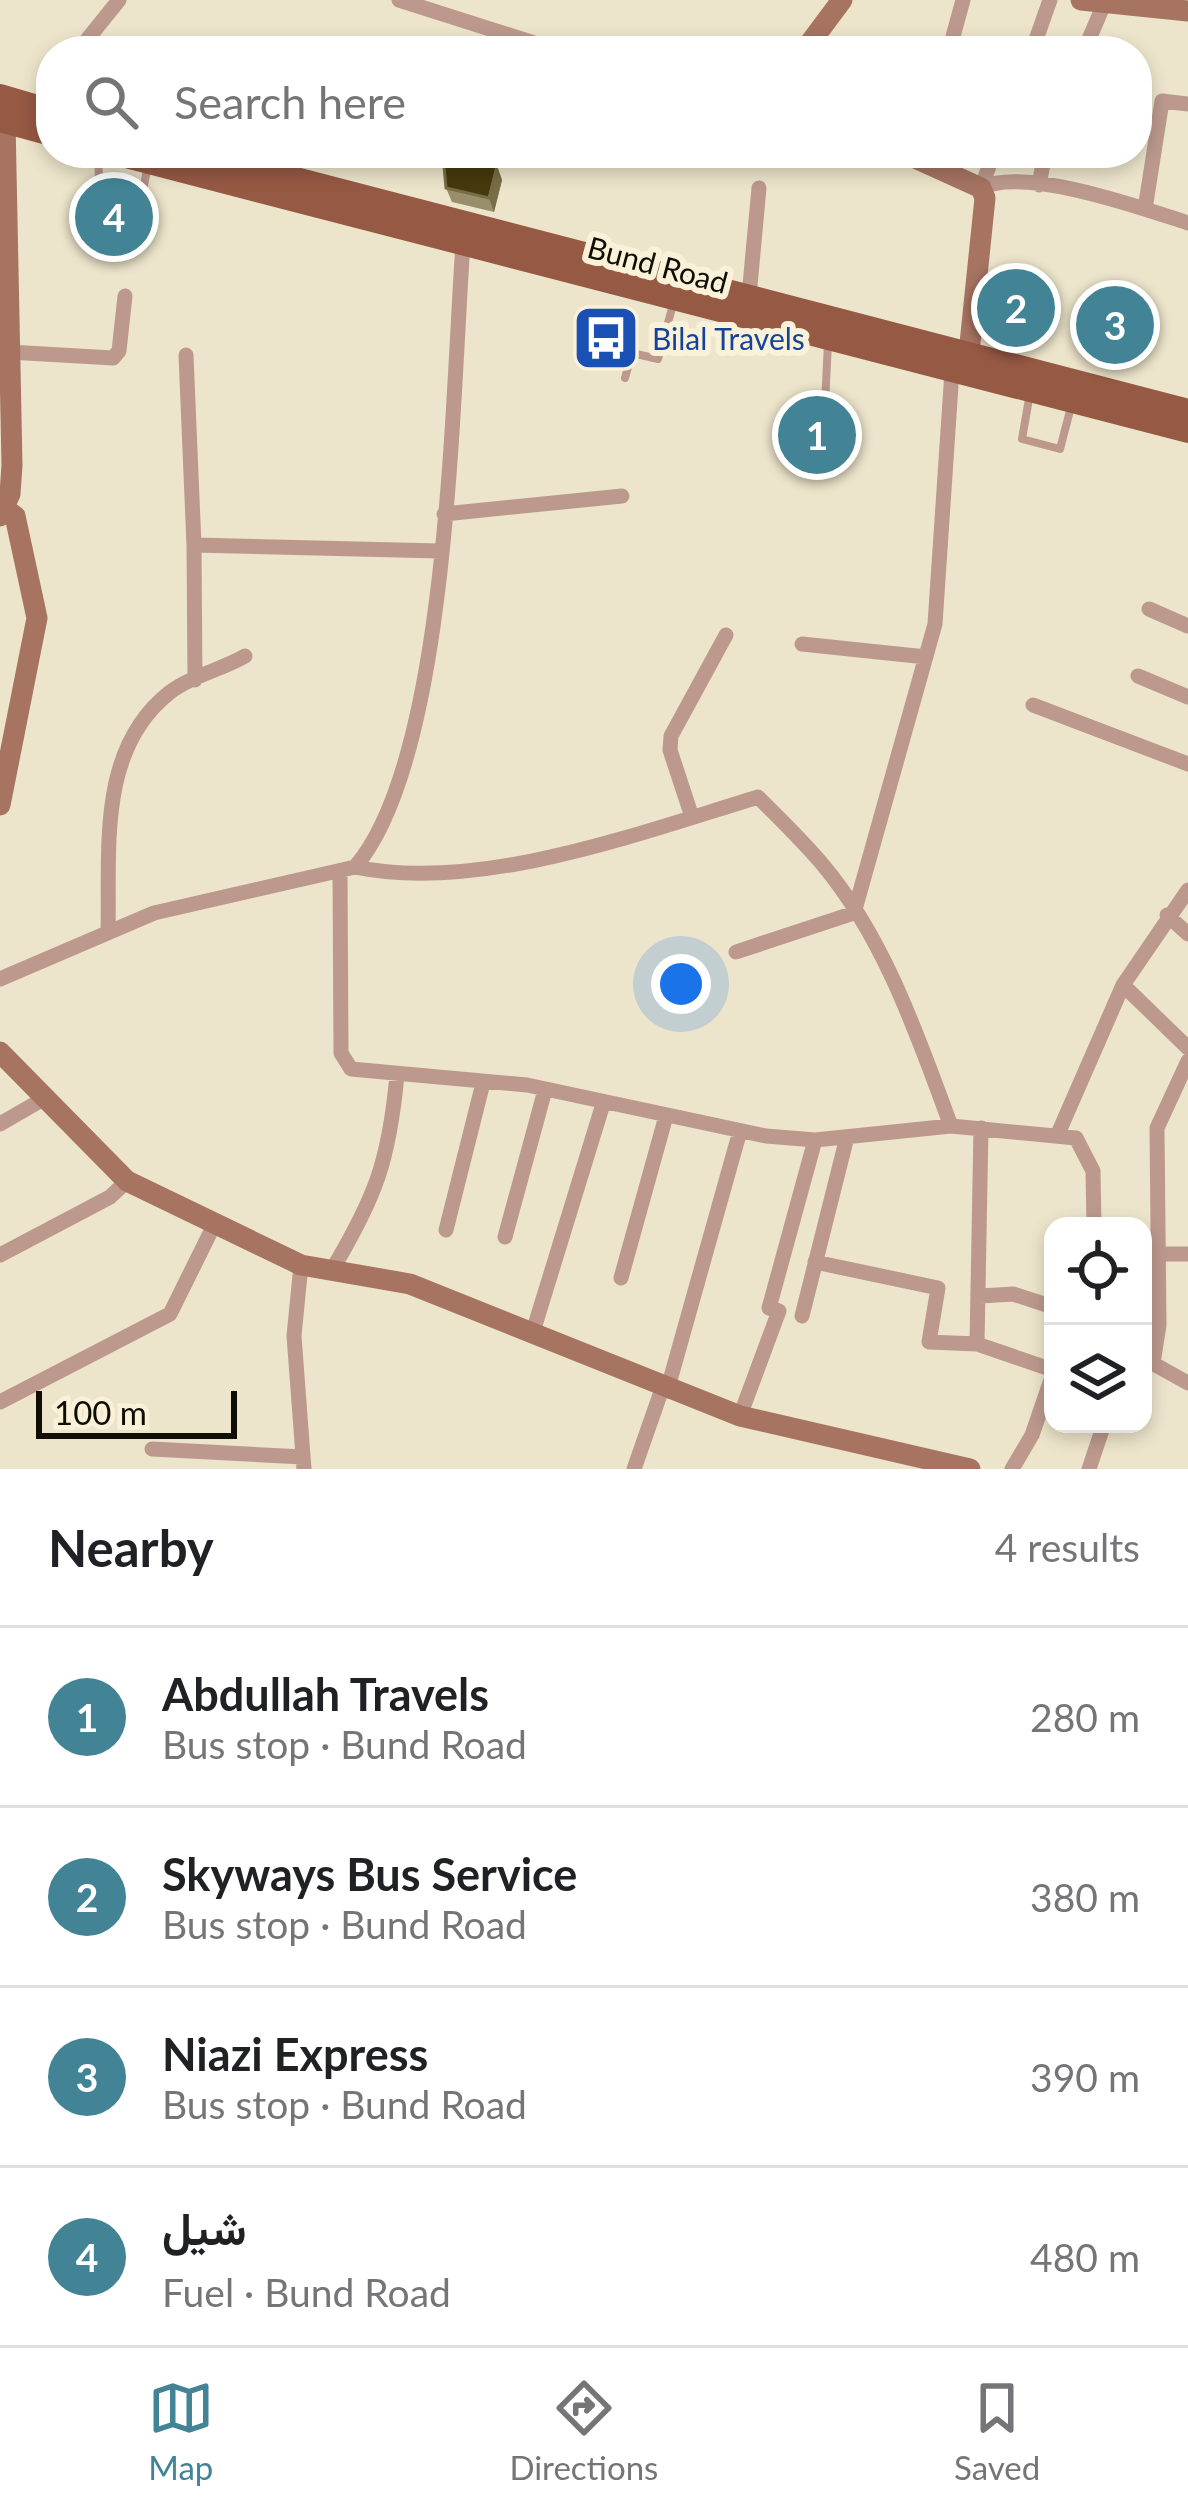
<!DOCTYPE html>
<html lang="en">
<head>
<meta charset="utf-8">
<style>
	:root { --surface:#fff; --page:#f2f2f2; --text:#202124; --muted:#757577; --line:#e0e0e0; --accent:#428495 }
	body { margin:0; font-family:Lato,Vazirmatn,sans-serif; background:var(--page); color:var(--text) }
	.controls { position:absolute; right:36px; bottom:36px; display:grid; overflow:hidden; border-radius:24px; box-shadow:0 6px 18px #0003 }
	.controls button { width:108px; height:108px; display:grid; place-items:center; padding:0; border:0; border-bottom:3px solid var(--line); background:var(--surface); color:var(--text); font:60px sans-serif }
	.scale { position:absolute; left:36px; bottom:30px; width:201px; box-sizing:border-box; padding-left:12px; border:6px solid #100d05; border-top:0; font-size:33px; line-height:42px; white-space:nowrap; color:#100d05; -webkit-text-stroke:9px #faf2d8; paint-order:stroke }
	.you { position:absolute; left:681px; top:984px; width:42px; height:42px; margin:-30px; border:9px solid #fff; border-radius:50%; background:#1a73e8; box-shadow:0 0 0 18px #1a73e833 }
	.badge { display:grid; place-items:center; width:78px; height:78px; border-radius:50%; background:var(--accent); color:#fff; font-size:39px; font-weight:700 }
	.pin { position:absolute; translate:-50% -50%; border:6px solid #fff; box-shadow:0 3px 12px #0006 }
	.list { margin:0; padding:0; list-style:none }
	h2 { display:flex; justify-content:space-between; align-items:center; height:156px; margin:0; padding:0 48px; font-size:51px }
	h2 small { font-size:39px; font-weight:400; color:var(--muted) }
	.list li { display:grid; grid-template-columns:78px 1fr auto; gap:36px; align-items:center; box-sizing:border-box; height:180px; padding:0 48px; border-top:3px solid var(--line) }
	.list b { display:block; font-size:45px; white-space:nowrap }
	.list p { margin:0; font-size:39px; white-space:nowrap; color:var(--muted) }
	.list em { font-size:39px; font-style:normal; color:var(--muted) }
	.icon { flex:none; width:66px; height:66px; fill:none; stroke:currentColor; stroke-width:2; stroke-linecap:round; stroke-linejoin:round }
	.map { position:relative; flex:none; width:1188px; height:1469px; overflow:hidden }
	.search { position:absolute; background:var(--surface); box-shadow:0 6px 18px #0003; left:36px; right:36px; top:36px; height:132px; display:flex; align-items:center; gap:30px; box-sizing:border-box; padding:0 42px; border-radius:48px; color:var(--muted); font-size:45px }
	.sheet { height:876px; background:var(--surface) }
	nav { display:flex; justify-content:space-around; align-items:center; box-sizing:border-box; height:168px; border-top:3px solid var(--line); background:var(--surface); font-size:33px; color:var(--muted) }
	nav a { display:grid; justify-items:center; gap:6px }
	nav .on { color:var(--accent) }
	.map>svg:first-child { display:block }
</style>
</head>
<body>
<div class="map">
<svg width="1188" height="1469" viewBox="0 0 1188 1469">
	<rect width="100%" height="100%" fill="#ede5cb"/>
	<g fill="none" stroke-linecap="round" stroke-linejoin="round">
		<path stroke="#bd998d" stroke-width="8" d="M98 153 100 204 141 202 148 164
			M625 378 632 353 658 359 674 301
			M1030 393 1022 439 1060 449 1072 403
			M825 403 806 401 803 468 829 470 834 403H825L828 343"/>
		<path stroke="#bd998d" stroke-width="15" d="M399 0 559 51
			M78 51 119 0
			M949 51 963 0
			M1032 51 1050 0
			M1084 51 1104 4
			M36 107 51 86
			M1039 185 1045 153
			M981 188C1024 166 1142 208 1188 223
			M981 188 994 153
			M1145 209 1162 101 1188 104
			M749 296 759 188
			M9 352 113 358 119 351 125 296
			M186 355 194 545
			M444 514 622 496
			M1149 609 1188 626
			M802 644 926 657
			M1138 676 1188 697
			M195 680 194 545 440 551
			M1033 705 1188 764
			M692 817 670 750 671 736 726 635
			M355 867C478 893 640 833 758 797 780 819 803 841 823 865 885 939 918 1037 951 1126
			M340 871 341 1053 351 1069 527 1085 766 1136 815 1140 951 1126 1076 1138 1093 1171 1094 1226
			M1167 915 1188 934
			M108 932C110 850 97 750 169 693 191 676 221 670 245 656
			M736 952 854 913 935 624 952 371
			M0 979 154 913 355 867C449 758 452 393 463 244
			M1123 985 1188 1048
			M0 1124 45 1098
			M1057 1136 1123 985 1188 890
			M446 1230 483 1083
			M505 1237 545 1090
			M1143 1254H1188
			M0 1255 110 1197 127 1181
			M815 1262 938 1288 929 1342 977 1344 1053 1370
			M301 1265 294 1336 304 1469
			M332 1270C376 1196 389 1161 397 1075
			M621 1278 666 1116
			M981 1296 1013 1294 1053 1307
			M802 1316 847 1137
			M532 1335 603 1104
			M977 1344 981 1128
			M1143 1358 1188 1383
			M1153 1363 1159 1325 1157 1128 1188 1061
			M667 1391 740 1131
			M0 1402 170 1314 215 1223
			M740 1416 779 1311 769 1308 815 1140
			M152 1449 303 1457
			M634 1469 662 1389
			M1012 1469 1032 1435 1053 1374
			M1089 1469 1104 1424"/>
		<path stroke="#a77462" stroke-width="21" d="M1081 0 1188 11
			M804 51 842 0
			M904 153 981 188 985 198 969 353
			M0 516 10 494 12 465 5 121
			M0 805 37 618 15 516 5 509
			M0 1052 127 1181 301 1265 410 1284 740 1416 970 1469"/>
		<path stroke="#965944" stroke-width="24" d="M0 96 51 111
			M0 120 51 134
			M114 153 1188 431
			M196 153 1188 411"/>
	</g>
	<path fill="#9a8f6c" d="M497 166 502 180 494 212 452 202 446 188Z"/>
	<path fill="#786d46" d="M497 166 502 180 494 212 489 198Z"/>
	<path fill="#46390d" stroke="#786d46" stroke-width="3" d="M444 166H497L489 198 446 188Z"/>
	<defs>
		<g id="bus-square" transform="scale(3.45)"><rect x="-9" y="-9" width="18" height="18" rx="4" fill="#1a4fb4" stroke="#faf2d8"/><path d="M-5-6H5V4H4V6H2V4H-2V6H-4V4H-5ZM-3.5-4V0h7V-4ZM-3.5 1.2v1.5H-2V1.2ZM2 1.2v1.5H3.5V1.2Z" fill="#fff"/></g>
	</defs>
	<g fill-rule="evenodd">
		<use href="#bus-square" x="606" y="338"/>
	</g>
	<g text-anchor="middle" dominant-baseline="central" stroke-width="12" stroke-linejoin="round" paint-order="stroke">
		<g font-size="30" fill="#100d05" stroke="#faf2d8">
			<text transform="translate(658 264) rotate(15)">Bund Road</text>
		</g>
		<g font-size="30" fill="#164399" stroke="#faf2d8" text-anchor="start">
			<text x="652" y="338">Bilal Travels</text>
		</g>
	</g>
</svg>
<div class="controls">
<button><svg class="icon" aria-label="locate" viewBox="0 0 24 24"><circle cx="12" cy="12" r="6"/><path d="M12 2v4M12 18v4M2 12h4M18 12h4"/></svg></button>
<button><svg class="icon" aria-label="layers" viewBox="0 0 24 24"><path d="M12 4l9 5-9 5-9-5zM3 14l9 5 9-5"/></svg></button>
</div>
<div class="scale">100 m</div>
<div class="you"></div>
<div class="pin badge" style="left:817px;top:435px">1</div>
<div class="pin badge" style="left:1016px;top:308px">2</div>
<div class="pin badge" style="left:1115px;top:325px">3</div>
<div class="pin badge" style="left:114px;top:217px">4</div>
<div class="search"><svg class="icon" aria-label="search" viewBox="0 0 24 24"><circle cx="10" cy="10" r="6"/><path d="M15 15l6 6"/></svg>Search here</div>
</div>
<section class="sheet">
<h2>Nearby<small>4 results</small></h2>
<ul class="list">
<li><span class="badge">1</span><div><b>Abdullah Travels</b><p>Bus stop · Bund Road</p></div><em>280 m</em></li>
<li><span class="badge">2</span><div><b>Skyways Bus Service</b><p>Bus stop · Bund Road</p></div><em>380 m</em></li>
<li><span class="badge">3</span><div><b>Niazi Express</b><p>Bus stop · Bund Road</p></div><em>390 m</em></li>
<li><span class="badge">4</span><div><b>شیل</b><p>Fuel · Bund Road</p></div><em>480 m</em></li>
</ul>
</section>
<nav>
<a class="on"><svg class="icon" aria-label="map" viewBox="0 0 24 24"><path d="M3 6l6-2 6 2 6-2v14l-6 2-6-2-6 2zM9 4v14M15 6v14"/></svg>Map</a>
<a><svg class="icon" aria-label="directions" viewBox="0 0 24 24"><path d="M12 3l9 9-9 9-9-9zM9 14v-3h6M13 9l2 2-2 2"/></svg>Directions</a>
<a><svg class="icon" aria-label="saved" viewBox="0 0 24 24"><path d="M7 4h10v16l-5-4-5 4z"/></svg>Saved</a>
</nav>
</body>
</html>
